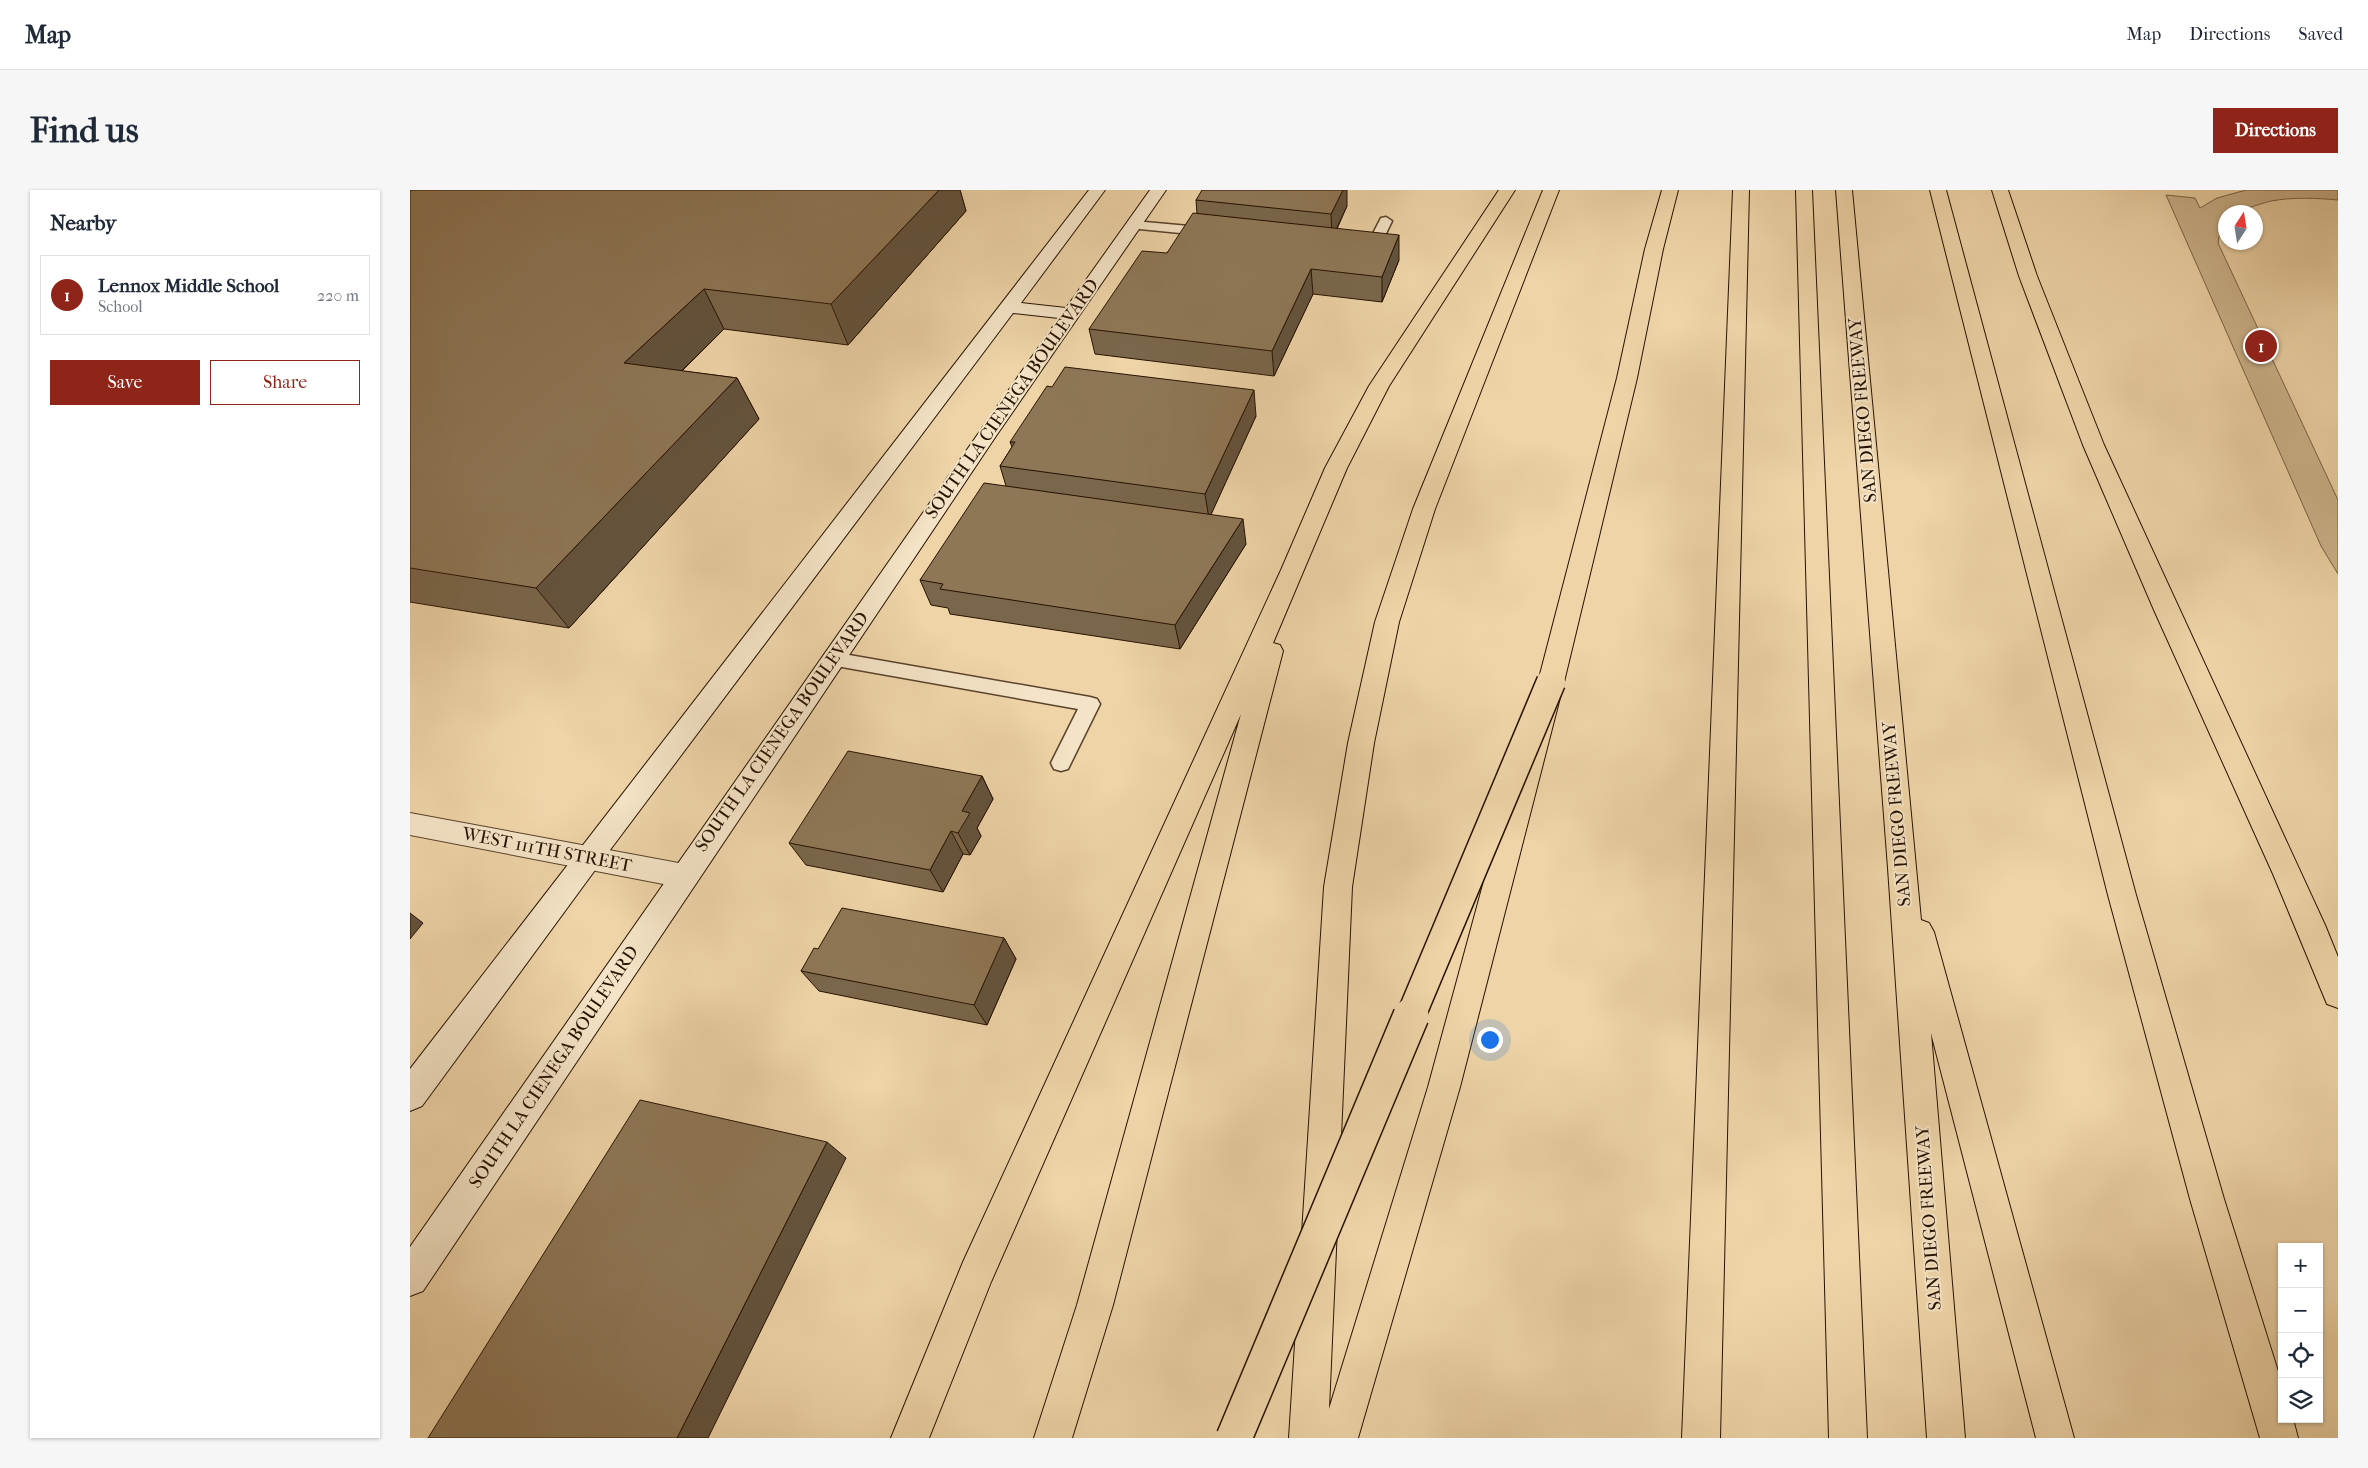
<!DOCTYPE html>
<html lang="en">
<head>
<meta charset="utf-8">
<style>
	:root { --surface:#fff; --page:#f6f6f7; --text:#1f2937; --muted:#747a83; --line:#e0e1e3; --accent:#8f2418 }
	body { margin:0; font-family:"IM FELL French Canon",serif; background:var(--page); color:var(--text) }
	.controls { position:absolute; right:15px; bottom:15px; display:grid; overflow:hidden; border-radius:0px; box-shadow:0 1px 4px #0004 }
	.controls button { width:45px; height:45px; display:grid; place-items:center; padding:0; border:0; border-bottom:1px solid var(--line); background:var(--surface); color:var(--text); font:25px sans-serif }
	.compass { position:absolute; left:1808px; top:15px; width:45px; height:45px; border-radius:50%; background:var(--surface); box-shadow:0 1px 4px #0004; rotate:12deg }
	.you { position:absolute; left:1079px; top:849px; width:18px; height:18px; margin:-12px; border:4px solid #fff; border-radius:50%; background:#1a73e8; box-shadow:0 0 0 8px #1a73e833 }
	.badge { display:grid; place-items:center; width:32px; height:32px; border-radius:50%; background:var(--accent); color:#fff; font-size:16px; font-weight:700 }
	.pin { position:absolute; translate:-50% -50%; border:2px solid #fff; box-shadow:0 1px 5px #0006 }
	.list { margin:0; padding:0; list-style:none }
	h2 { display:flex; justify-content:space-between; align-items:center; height:65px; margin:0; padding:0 20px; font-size:21px }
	h2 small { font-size:16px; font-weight:400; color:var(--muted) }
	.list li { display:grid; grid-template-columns:32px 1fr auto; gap:15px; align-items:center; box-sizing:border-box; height:80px; margin:0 10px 10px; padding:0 10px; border:1px solid var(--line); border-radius:0px }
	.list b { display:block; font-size:19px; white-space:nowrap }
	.list p { margin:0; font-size:16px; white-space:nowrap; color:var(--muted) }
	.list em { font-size:16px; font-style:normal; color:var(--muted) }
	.actions { display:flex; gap:10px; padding:15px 20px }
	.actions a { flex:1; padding:11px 0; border:1px solid var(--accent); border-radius:0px; text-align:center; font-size:18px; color:var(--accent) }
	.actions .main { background:var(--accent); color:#fff }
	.icon { flex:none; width:28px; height:28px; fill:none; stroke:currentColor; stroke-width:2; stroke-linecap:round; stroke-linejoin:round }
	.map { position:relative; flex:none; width:1928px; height:1248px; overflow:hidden; border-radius:0px }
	header { display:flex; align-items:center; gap:30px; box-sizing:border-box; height:70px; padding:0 25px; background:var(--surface); border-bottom:1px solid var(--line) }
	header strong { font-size:24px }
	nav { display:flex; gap:28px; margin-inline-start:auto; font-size:18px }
	.intro { display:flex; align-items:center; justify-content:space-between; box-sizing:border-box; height:120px; padding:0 30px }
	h1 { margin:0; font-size:35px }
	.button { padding:12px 22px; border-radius:0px; background:var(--accent); color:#fff; font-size:18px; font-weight:700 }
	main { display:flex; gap:30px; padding:0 30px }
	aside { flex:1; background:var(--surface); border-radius:0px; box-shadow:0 1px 4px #0004 }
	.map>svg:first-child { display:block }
</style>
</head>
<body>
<header>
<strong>Map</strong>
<nav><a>Map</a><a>Directions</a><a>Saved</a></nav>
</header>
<div class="intro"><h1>Find us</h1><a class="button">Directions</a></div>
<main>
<aside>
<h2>Nearby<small></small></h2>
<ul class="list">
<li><span class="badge">1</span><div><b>Lennox Middle School</b><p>School</p></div><em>220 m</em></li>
</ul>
<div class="actions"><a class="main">Save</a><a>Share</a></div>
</aside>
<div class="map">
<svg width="1928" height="1248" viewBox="0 0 1928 1248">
	<rect width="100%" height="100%" fill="#eed4a7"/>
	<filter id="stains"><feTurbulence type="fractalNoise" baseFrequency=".004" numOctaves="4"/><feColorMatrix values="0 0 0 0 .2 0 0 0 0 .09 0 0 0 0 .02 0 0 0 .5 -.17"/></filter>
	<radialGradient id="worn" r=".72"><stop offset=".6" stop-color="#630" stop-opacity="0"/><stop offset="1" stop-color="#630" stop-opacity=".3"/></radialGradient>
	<path fill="#ccb38b" stroke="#7a6246" d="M1836 0H1928V10C1906 8 1883 7 1861 11 1845 15 1831 22 1816 22 1816 34 1809 41 1808 53L1928 310V384L1911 356 1756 5 1785 8 1790 18 1807 8Z"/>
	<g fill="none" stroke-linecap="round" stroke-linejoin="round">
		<g stroke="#59422a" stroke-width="3">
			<path id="lane" d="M976 27 982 31 969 58 943 59 941 56 943 53 959 51 971 28Z
				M724 31 801 38 808 42 801 46 719 38 718 35Z
				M422 462 680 507 687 509 690 514 658 579 651 581 644 579 641 573 668 519 415 474 412 469 415 464Z"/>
		</g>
		<g stroke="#59422a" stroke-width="2">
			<path id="street" d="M0 623 274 674 284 677 288 686 284 695 274 698 0 645Z"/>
		</g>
		<g stroke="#271201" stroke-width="2">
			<path id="secondary" d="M679 0H695L611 113 656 118 740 0H756L586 246 13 1101 0 1106V1057L649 128 603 123 188 676 12 916 0 921V879Z"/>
		</g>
		<g stroke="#271201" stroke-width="2">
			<path id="highway" d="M1089 0H1105L979 196 937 278 863 453 870 455 873 461 703 1115 662 1248H624L667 1115 831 524 581 1092 519 1248H481L553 1072 871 380 915 278 959 196Z
				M1133 0H1149L1025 319 989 432 964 553 942 697 919 1219 1018 897 1128 492 1207 188 1235 59 1252 0H1268L1253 59 1227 188 1154 492 1050 897 948 1248H879L914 697 938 553 965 432 1003 319Z
				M1323 0H1339L1310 1248H1272Z
				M1386 0H1402L1457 1248H1419Z
				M1426 0H1442L1511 730 1519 733 1524 742 1664 1248H1626L1521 843 1555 1248H1517L1478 678Z
				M1520 0H1536L1726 705 1814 1009 1872 1194V1229H1883L1888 1248H1850L1780 1009 1698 705Z
				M1582 0H1598L1627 86 1694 255 1915 735 1928 767V818L1917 814 1863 684 1744 420 1673 255 1609 86Z"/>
		</g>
		<use href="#lane" fill="#f4e3c6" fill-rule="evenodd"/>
		<use href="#street" fill="#f4e3c6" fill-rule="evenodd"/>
		<use href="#secondary" fill="#f4e3c6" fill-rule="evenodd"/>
		<use href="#highway" fill="#eed4a7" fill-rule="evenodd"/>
		<g stroke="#271201" stroke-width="31" stroke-linecap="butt">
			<path id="highway-bridge-far1" d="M1000 828 1141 492"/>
		</g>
		<g stroke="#271201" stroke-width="38" stroke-linecap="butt">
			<path id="highway-bridge" d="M824 1248 1001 826"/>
		</g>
		<use href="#highway-bridge-far1" stroke="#eed4a7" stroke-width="28"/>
		<use href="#highway-bridge" stroke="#eed4a7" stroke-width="35"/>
	</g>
	<path fill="#7a664b" stroke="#271201" d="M2 0H550L556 21 438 155 314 139 272 181 327 188 349 229 159 438 0 412V1Z
		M786 10 937 16 927 39 989 70 972 112 903 104 864 186 685 164 679 139 757 63 787 24Z
		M846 226 801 324 836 354 770 459 540 424 538 418 521 415 510 390 596 296 590 276 602 257 600 252Z
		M572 586 583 609 567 638 571 646 560 665 553 664 533 702 396 675 379 653Z
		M594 748 606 769 577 835 409 801 391 781 408 759Z"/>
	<path fill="#63533d" stroke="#271201" d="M529 0H550L556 21 438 155 421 114Z
		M933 0H937V16L922 48 921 24Z
		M989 45V70L972 112V87Z
		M901 79 903 104 864 186 862 161Z
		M294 99 314 139 238 214 214 173Z
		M327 188 349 229 159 438 126 398Z
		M844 200 846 226 799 329 795 304Z
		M833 329 836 354 770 459 765 435Z
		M572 586 583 609 567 638 571 646 560 665 548 643 552 621Z
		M541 641 553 664 533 702 520 680Z
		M0 723 13 733 0 749Z
		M594 748 606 769 577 835 564 815Z
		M417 952 436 968 298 1248H267Z"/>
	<path fill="#8e7757" stroke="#271201" d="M2 0H529L421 114 294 99 214 173 327 188 126 398 0 378V1Z
		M792 0H933L921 24 786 10Z
		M783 23 989 45 972 87 901 79 862 161 679 139 732 61 757 63Z
		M655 177 844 200 795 304 590 276 605 252H600L637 196 642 197Z
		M574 293 833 329 765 435 530 399 533 394 510 390Z
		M438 561 572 586 552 621 560 623 548 643 541 641 520 680 379 653Z
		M432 718 594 748 564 815 391 781 404 758 408 759Z
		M230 910 417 952 267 1248H18Z"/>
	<g text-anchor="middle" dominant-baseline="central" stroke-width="4" stroke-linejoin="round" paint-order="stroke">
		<g font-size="18" fill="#271201" stroke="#f4e3c6">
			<text transform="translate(602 209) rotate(-55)">SOUTH LA CIENEGA BOULEVARD</text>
			<text transform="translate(1453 220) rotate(-95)">SAN DIEGO FREEWAY</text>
			<text transform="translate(372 542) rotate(-55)">SOUTH LA CIENEGA BOULEVARD</text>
			<text transform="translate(1487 624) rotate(-95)">SAN DIEGO FREEWAY</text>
			<text transform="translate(137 660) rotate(11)">WEST 111TH STREET</text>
			<text transform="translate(144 877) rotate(-56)">SOUTH LA CIENEGA BOULEVARD</text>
			<text transform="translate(1519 1028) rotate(-94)">SAN DIEGO FREEWAY</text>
		</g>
	</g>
	<rect width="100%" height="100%" filter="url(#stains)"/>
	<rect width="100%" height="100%" fill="url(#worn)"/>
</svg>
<div class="controls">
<button>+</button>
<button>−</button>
<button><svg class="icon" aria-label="locate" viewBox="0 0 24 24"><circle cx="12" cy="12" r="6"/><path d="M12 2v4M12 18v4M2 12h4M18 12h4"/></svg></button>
<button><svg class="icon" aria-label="layers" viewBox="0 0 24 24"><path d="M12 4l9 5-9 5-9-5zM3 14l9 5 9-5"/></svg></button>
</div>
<svg class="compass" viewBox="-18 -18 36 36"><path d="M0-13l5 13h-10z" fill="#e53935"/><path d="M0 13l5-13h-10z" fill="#747a83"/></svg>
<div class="you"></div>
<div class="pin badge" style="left:1851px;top:156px">1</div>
</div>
</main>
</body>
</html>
